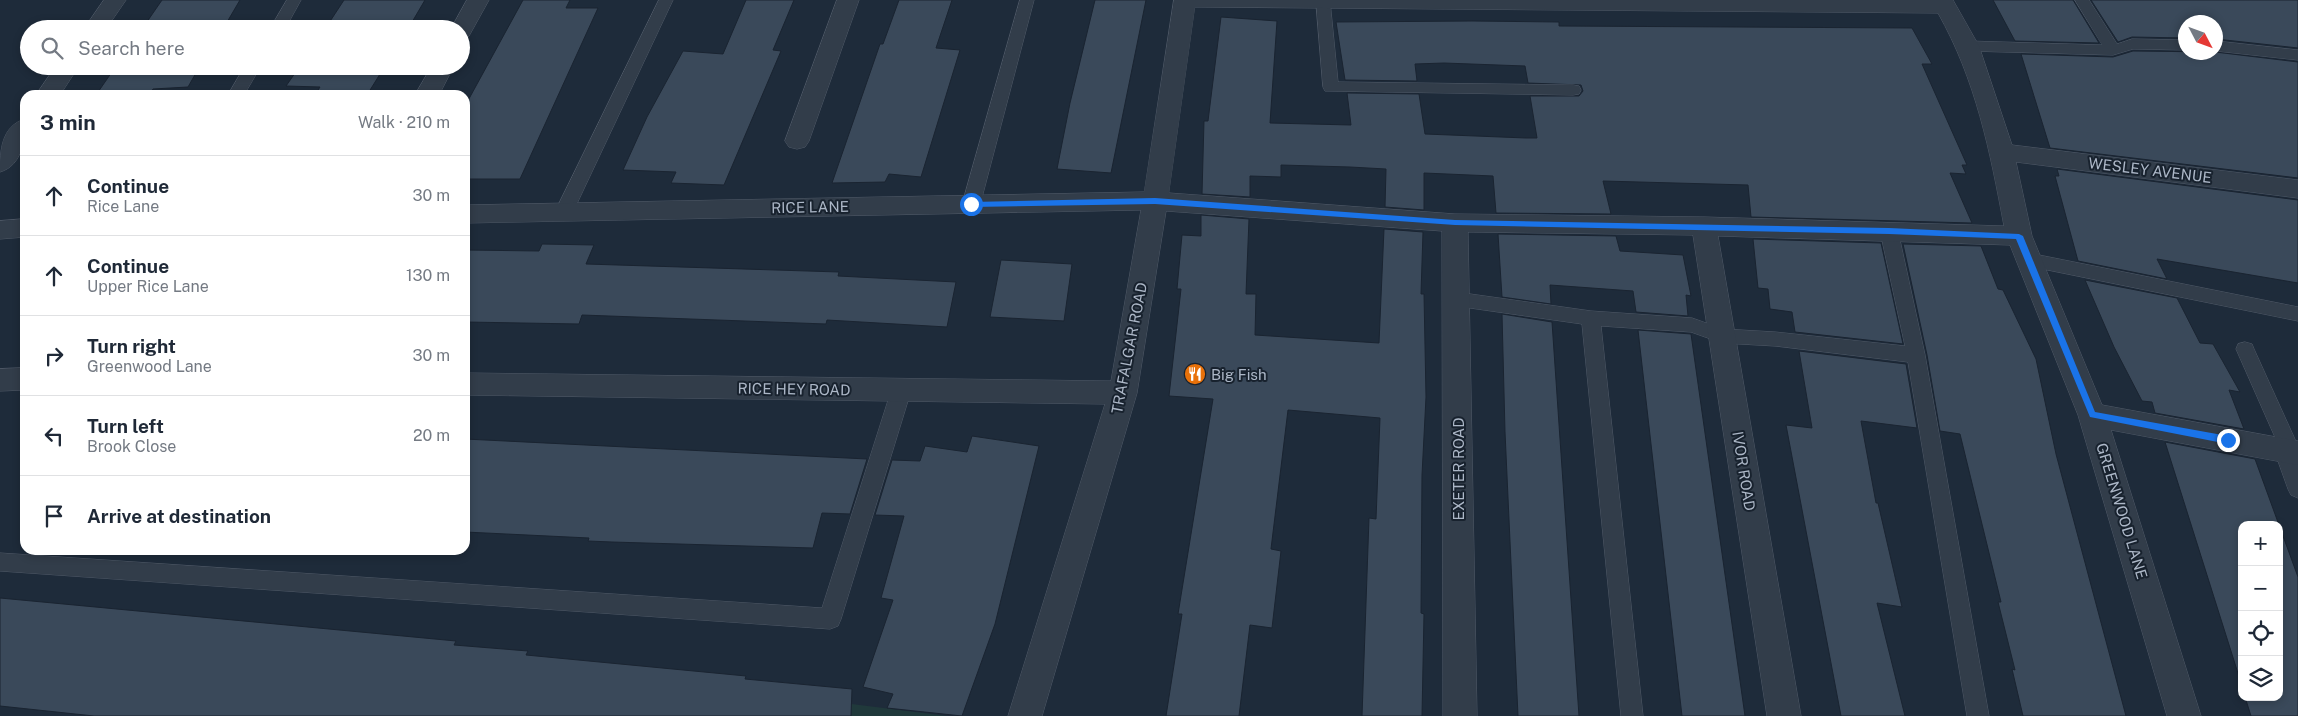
<!DOCTYPE html>
<html lang="en">
<head>
<meta charset="utf-8">
<style>
	:root { --surface:#fff; --page:#f2f2f3; --text:#1f2937; --muted:#747a83; --line:#e0e1e3 }
	body { margin:0; font-family:"Public Sans",sans-serif; background:var(--page); color:var(--text) }
	.controls { position:absolute; right:15px; bottom:15px; display:grid; overflow:hidden; border-radius:10px; box-shadow:0 2px 8px #0003 }
	.controls button { width:45px; height:45px; display:grid; place-items:center; padding:0; border:0; border-bottom:1px solid var(--line); background:var(--surface); color:var(--text); font:25px sans-serif }
	.compass { position:absolute; left:2178px; top:15px; width:45px; height:45px; border-radius:50%; background:var(--surface); box-shadow:0 2px 8px #0003; rotate:131deg }
	.stop { position:absolute; width:15px; height:15px; margin:-11px; border:4px solid #1a73e8; border-radius:50%; background:#fff }
	.stop.end { background:#1a73e8; border-color:#fff; box-shadow:0 1px 5px #0008 }
	.list { margin:0; padding:0; list-style:none }
	h2 { display:flex; justify-content:space-between; align-items:center; height:65px; margin:0; padding:0 20px; font-size:21px }
	h2 small { font-size:16px; font-weight:400; color:var(--muted) }
	.list li { display:grid; grid-template-columns:32px 1fr auto; gap:15px; align-items:center; box-sizing:border-box; height:80px; padding:0 20px; border-top:1px solid var(--line) }
	.list b { display:block; font-size:19px; white-space:nowrap }
	.list p { margin:0; font-size:16px; white-space:nowrap; color:var(--muted) }
	.list em { font-size:16px; font-style:normal; color:var(--muted) }
	.icon { flex:none; width:28px; height:28px; fill:none; stroke:currentColor; stroke-width:2; stroke-linecap:round; stroke-linejoin:round }
	.map { position:relative; flex:none; width:2298px; height:716px; overflow:hidden }
	.search { position:absolute; background:var(--surface); box-shadow:0 2px 8px #0003; left:20px; top:20px; width:450px; height:55px; display:flex; align-items:center; gap:12px; box-sizing:border-box; padding:0 18px; border-radius:28px; color:var(--muted); font-size:19px }
	.panel { position:absolute; background:var(--surface); box-shadow:0 2px 8px #0003; left:20px; top:90px; width:450px; height:465px; border-radius:15px }
	.map>svg:first-child { display:block }
</style>
</head>
<body>
<div class="map">
<svg width="2298" height="716" viewBox="0 0 2298 716">
	<rect width="100%" height="100%" fill="#1e2b3a"/>
	<path fill="#20393b" d="M820 700 947 716H815Z"/>
	<path fill="#3a495a" stroke="#1a2431" d="M162 0H240L223 29H142Z
		M344 0H425L408 29H325Z
		M523 0H570L566 8H598L520 179H465V106Z
		M746 0H794L773 50 781 51 724 185 671 183 676 172 623 170 647 117 683 51 723 54Z
		M899 0H952L936 48 960 50 921 177 889 174 885 182 832 183 880 44H883Z
		M1095 0H1146L1111 173 1057 169 1070 103Z
		M1993 0H2073L2099 43 2015 41Z
		M2091 0H2298V48L2216 39V22H2186V38L2132 37 2118 42Z
		M1221 17 1277 21 1270 123 1351 125 1347 93 1419 94 1425 134 1526 138H1537L1530 96H1579L1583 91 1581 85 1528 83 1525 66 1444 63 1415 64 1417 81 1345 80 1336 22 1472 21 1559 22V26L1912 28 1932 64H1922L1967 165H1962L1966 174 1950 173 1972 223 1751 217 1748 185 1603 181 1611 214 1496 213 1493 176 1424 173V210L1385 207 1386 169 1350 167 1281 165V177L1250 176V197L1202 194 1204 121H1208Z
		M2133 51 2215 52 2298 62V178L2050 148 2021 54 2113 57Z
		M116 66H200L188 87 153 89 149 95H96Z
		M300 66H385L367 95H315L320 87 286 86Z
		M2057 169 2298 200V283L2157 259 2167 279 2078 261 2055 176H2059Z
		M1201 215 1249 219 1246 294H1256L1255 335 1379 343 1384 229 1423 232 1421 294H1424L1426 397 1422 475 1421 613 1424 614 1422 716H1362L1369 518 1376 519 1380 418 1288 410 1271 549 1281 551 1272 628 1250 625 1239 716H1166L1182 614H1178L1213 399 1169 396 1181 289H1177L1182 235 1201 236Z
		M1498 234 1616 236 1620 251 1683 255 1691 296 1686 295 1688 316 1636 312 1633 291 1550 285 1551 304 1502 297Z
		M1753 239 1881 243 1903 344 1795 332 1792 312 1770 309 1768 289 1758 288Z
		M542 244 594 245 586 264 839 272 838 276 956 282 947 327 827 320 826 324 582 315 579 324 465 322V250L539 251Z
		M1903 244 1981 246 1998 289 2003 290 2036 359 2056 454 2126 716H2023L2012 669 2015 670 1998 602H2001L1960 434 1940 431 1927 355Z
		M1001 260 1072 264 1064 321 990 317Z
		M2085 280 2177 298 2200 343 2213 344 2240 392 2229 390 2244 429 2155 413 2152 402 2142 401 2114 347Z
		M1502 314 1552 322 1579 716H1518L1505 432Z
		M1638 330 1691 334 1745 716H1682Z
		M1799 351 1906 364 1917 428 1861 421 1876 503H1878L1902 607 1877 603 1905 716H1841L1786 425 1812 428Z
		M972 436 1039 446 995 624 962 716 887 708 893 694 863 687 893 600 881 598 904 516 875 515 892 460 920 461 925 446 967 452Z
		M465 439 646 448 867 459 850 514 822 513 813 548 612 542 588 541 589 538 465 532Z
		M2165 442 2255 459 2279 525H2242V686Z
		M2279 525 2298 577V716H2251L2245 697H2279Z
		M0 598 456 641 454 645 528 651 526 655 746 676 745 679 852 689 851 716H94L0 706Z"/>
	<g fill="none" stroke-linecap="round" stroke-linejoin="round">
		<g stroke="#505a68" stroke-width="1">
			<path id="lane" d="M287 0H301L285 29H270Z
				M659 0H673L573 212 570 216 564 218 558 216 555 212Z
				M1020 0H1034L980 205 977 209 971 211 965 209 962 205Z
				M1316 0 1330 1 1338 82 1573 85 1579 86 1581 90 1579 94 1573 95 1325 91 1323 87Z
				M2075 0H2089L2117 44 2132 39 2186 40V50L2133 49 2113 55 1968 51 1960 46 1968 41 2102 45Z
				M2216 41 2298 50V60L2216 51Z
				M245 66H261L244 95H228Z
				M1889 225 1895 226 1898 231 1925 355 1989 716H1967L1908 362 1775 346 1722 343 1691 332 1601 326 1643 716H1621L1582 324 1456 306 1450 304 1447 299 1450 294 1456 292 1591 311 1692 318 1723 329 1775 332 1905 346 1880 231 1883 226Z
				M2029 253 2298 307V321L2023 265 2020 260 2023 255Z
				M2245 342 2252 344 2254 349 2298 446V498L2291 495 2288 489 2274 450 2278 444 2236 349 2238 344Z
				M901 383 908 385 911 391 841 619 838 626 830 629 0 571V553L822 608 891 391 894 385Z"/>
		</g>
		<g stroke="#505a68" stroke-width="1">
			<path id="street" d="M104 0H126L106 29H84Z
				M467 0H489L469 36 461 38V29H451Z
				M837 0H859L809 141 805 147 797 149 789 147 785 141Z
				M1174 0H1953L1979 46 2012 145 2298 180V198L2016 162 2032 236 2102 405 2298 441V465L2111 430 2201 716H2167L2078 415 2010 245 1718 236 1801 716H1767L1693 235 1468 232 1477 716H1443L1442 231 1166 211 1137 393 1042 716H1008L1105 404 465 395V373L1111 381 1141 210 465 223V205L1144 192ZM1195 7 1938 13C1976 80 1990 151 2004 226L1704 217 1455 214 1169 193Z
				M56 66H79L60 95H36Z
				M432 66H454L439 95H415Z
				M25 119C25 139 23 165 0 172 0 151 1 126 25 119Z
				M25 219V237L0 239V221Z
				M25 368V390L0 391V369Z"/>
		</g>
		<use href="#lane" fill="#323d4a" fill-rule="evenodd"/>
		<use href="#street" fill="#323d4a" fill-rule="evenodd"/>
	</g>
	<path fill="#1a73e8" d="M1155 198 1455 220 1889 228 2019 234 2023 236 2095 412 2228 436 2233 440 2228 444 2090 417 2016 239 1889 234 1455 225 1155 204 971 207 967 204 971 202Z"/>
	<defs>
		<g id="restaurant-disc" transform="scale(1.125)"><circle r="9.5" fill="#e8710a" stroke="#18222e"/><path d="M-5-6h1v4h1v-4h1v4h1v-4h1v5L-1.5 .5V6h-2V.5L-5-1ZM5-6V6H3V1.5H1.5Q1.5-4 5-6Z" fill="#fff"/></g>
	</defs>
	<g fill-rule="evenodd">
		<use href="#restaurant-disc" x="1195" y="374"/>
	</g>
	<g text-anchor="middle" dominant-baseline="central" stroke-width="4" stroke-linejoin="round" paint-order="stroke">
		<g font-size="15" fill="#acb7c7" stroke="#18222e">
			<text transform="translate(2150 170) rotate(7)">WESLEY AVENUE</text>
			<text transform="translate(810 207) rotate(-1)">RICE LANE</text>
			<text transform="translate(1129 348) rotate(-79)">TRAFALGAR ROAD</text>
			<text transform="translate(794 389) rotate(1)">RICE HEY ROAD</text>
			<text transform="translate(1458 469) rotate(-90)">EXETER ROAD</text>
			<text transform="translate(1744 471) rotate(81)">IVOR ROAD</text>
			<text transform="translate(2122 511) rotate(73)">GREENWOOD LANE</text>
		</g>
		<g font-size="15" fill="#acb7c7" stroke="#18222e" text-anchor="start">
			<text x="1211" y="374">Big Fish</text>
		</g>
	</g>
</svg>
<div class="controls">
<button>+</button>
<button>−</button>
<button><svg class="icon" aria-label="locate" viewBox="0 0 24 24"><circle cx="12" cy="12" r="6"/><path d="M12 2v4M12 18v4M2 12h4M18 12h4"/></svg></button>
<button><svg class="icon" aria-label="layers" viewBox="0 0 24 24"><path d="M12 4l9 5-9 5-9-5zM3 14l9 5 9-5"/></svg></button>
</div>
<svg class="compass" viewBox="-18 -18 36 36"><path d="M0-13l5 13h-10z" fill="#e53935"/><path d="M0 13l5-13h-10z" fill="#747a83"/></svg>
<div class="stop" style="left:971px;top:204px"></div>
<div class="stop end" style="left:2228px;top:440px"></div>
<div class="search"><svg class="icon" aria-label="search" viewBox="0 0 24 24"><circle cx="10" cy="10" r="6"/><path d="M15 15l6 6"/></svg>Search here</div>
<section class="panel">
<h2>3 min<small>Walk · 210 m</small></h2>
<ul class="list">
<li><svg class="icon" aria-label="ahead" viewBox="0 0 24 24"><path d="M12 20V5M6 11l6-6 6 6"/></svg><div><b>Continue</b><p>Rice Lane</p></div><em>30 m</em></li>
<li><svg class="icon" aria-label="ahead" viewBox="0 0 24 24"><path d="M12 20V5M6 11l6-6 6 6"/></svg><div><b>Continue</b><p>Upper Rice Lane</p></div><em>130 m</em></li>
<li><svg class="icon" aria-label="right" viewBox="0 0 24 24"><path d="M7 20v-9h11M14 6l5 5-5 5"/></svg><div><b>Turn right</b><p>Greenwood Lane</p></div><em>30 m</em></li>
<li><svg class="icon" aria-label="left" viewBox="0 0 24 24"><path d="M17 20v-9H6M10 6l-5 5 5 5"/></svg><div><b>Turn left</b><p>Brook Close</p></div><em>20 m</em></li>
<li><svg class="icon" aria-label="arrive" viewBox="0 0 24 24"><path d="M6 21V4h12l-3 4 3 4H6"/></svg><div><b>Arrive at destination</b></div></li>
</ul>
</section>
</div>
</body>
</html>
